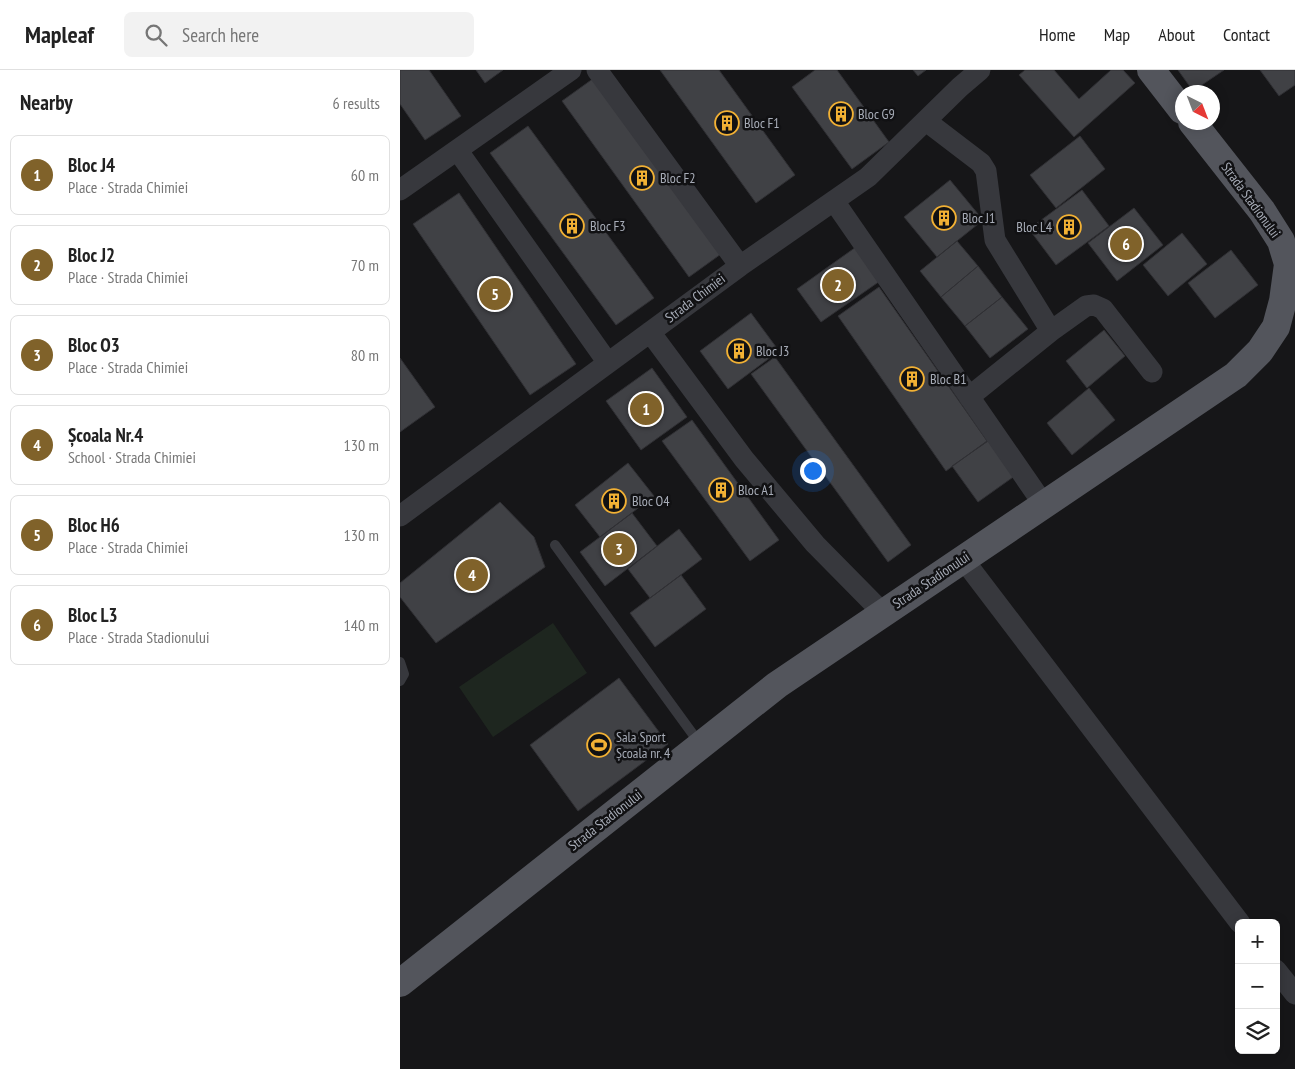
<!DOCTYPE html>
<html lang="en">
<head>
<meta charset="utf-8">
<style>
	:root { --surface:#fff; --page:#f2f2f2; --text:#222; --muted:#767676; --line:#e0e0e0; --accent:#80622a }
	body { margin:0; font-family:"PT Sans Narrow",sans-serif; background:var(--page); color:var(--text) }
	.controls { position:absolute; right:15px; bottom:15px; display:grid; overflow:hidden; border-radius:8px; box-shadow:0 2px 12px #0003 }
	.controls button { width:45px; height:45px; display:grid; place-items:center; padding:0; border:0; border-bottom:1px solid var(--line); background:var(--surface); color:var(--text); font:25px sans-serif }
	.compass { position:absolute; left:775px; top:15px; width:45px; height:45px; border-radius:50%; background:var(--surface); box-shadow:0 2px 12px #0003; rotate:138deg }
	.you { position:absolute; left:412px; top:400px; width:18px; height:18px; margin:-12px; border:4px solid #fff; border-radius:50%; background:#1a73e8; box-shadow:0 0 0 8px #1a73e833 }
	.badge { display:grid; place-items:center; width:32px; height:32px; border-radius:50%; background:var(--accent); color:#fff; font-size:16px; font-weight:700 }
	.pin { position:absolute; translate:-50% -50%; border:2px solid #fff; box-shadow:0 1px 5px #0006 }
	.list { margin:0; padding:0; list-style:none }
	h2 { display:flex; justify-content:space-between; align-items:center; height:65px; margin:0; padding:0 20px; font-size:21px }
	h2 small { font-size:16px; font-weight:400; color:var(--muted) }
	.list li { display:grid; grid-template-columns:32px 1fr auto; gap:15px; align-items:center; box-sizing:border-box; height:80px; margin:0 10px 10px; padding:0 10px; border:1px solid var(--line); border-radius:8px }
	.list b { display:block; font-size:19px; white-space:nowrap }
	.list p { margin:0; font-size:16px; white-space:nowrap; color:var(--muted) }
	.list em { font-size:16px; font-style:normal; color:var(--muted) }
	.icon { flex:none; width:28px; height:28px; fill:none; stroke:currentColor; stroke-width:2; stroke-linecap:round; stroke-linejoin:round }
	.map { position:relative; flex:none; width:895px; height:999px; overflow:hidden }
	header { display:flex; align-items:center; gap:30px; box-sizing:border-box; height:70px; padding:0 25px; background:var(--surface); border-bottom:1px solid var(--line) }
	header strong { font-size:24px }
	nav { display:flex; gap:28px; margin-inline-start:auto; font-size:18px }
	.search { width:350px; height:45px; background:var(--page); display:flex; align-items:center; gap:12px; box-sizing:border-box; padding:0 18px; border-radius:8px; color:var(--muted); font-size:19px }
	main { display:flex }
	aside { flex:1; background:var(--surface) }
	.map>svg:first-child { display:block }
</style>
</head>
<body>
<header>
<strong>Mapleaf</strong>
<div class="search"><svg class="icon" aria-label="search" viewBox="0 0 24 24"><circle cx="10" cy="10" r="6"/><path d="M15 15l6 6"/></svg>Search here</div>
<nav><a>Home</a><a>Map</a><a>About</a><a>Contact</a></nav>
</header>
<main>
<aside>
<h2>Nearby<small>6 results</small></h2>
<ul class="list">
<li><span class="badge">1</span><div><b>Bloc J4</b><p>Place · Strada Chimiei</p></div><em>60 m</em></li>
<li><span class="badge">2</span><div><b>Bloc J2</b><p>Place · Strada Chimiei</p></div><em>70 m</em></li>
<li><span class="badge">3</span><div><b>Bloc O3</b><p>Place · Strada Chimiei</p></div><em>80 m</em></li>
<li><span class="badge">4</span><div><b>Școala Nr.4</b><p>School · Strada Chimiei</p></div><em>130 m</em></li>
<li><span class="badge">5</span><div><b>Bloc H6</b><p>Place · Strada Chimiei</p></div><em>130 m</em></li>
<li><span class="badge">6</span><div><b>Bloc L3</b><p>Place · Strada Stadionului</p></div><em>140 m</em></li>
</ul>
</aside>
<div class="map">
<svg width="895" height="999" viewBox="0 0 895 999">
	<rect width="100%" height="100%" fill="#161618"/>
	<path fill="#1e261f" d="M153 553 187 603 93 667 59 617Z"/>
	<path fill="#404145" stroke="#303034" d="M0 0H29L61 46 25 70 0 34Z
		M76 0H103L85 13Z
		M260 0H319L395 105 356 133Z
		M415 0H437L489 72 452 99 392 17Z
		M513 0H526L518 6Z
		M625 0H654L679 29 711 0H723L735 13 674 67 619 5Z
		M778 0H824L793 21Z
		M860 0H895V15L879 26Z
		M194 8 321 184 289 207 162 31Z
		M128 56 254 228 216 255 90 83Z
		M680 66 705 99 656 138 630 105Z
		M550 110 583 150 537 187 504 147Z
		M682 120 709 156 656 195 629 159Z
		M59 123 176 294 130 325 13 154Z
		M734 138 763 175 717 211 688 173Z
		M782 163 807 194 768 226 743 195Z
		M557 171 578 196 541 227 520 201Z
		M456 177 480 211 421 252 397 219Z
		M831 180 858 215 815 248 788 213Z
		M578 196 602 227 565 256 541 227Z
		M479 217 587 371 546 401 438 246Z
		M602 227 628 259 590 288 565 256Z
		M351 243 379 281 328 319 300 281Z
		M704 260 725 286 687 318 666 291Z
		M375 287 511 475 488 492 351 304Z
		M0 288 35 337 0 362Z
		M252 298 287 347 241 380 206 331Z
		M689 318 715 350 672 385 647 353Z
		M292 350 379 470 350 491 262 371Z
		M591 369 616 405 578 432 552 396Z
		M228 393 254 426 200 467 175 435Z
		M100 432 134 467 145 497 36 573 0 527V513Z
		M232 443 257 476 205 516 180 482Z
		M279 459 302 489 250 528 228 499Z
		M281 505 306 539 255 577 230 543Z
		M219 608 268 674 178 741 130 675Z"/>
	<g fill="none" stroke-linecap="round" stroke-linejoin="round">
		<path stroke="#37383d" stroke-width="10" d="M155 475 300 674
			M0 592 4 604 0 611"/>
		<path stroke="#37383d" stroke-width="21" d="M197 0 340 196
			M526 51 581 93 586 101 595 170 651 261
			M58 81 208 293
			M0 120 171 0
			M434 131 644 435
			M250 262 344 389 415 474 483 543
			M569 327 651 261 686 236 694 235 703 239 752 302
			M0 446 340 196 468 107 560 17 580 0
			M563 489 840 853
			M876 900 895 924"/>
		<path stroke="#53555c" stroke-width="28" d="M751 0 782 40
			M0 913 377 615 836 305 860 281 876 257 883 231 888 194 881 171 862 141 792 52"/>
	</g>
	<defs>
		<g id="building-ring" transform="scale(1.25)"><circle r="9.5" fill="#111113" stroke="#f2b134" stroke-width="1.5"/><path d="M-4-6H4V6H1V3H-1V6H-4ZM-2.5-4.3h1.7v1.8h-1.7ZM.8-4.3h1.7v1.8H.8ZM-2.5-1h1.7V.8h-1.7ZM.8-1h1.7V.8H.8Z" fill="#f2b134"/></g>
		<g id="stadium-ring" transform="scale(1.25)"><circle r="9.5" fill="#111113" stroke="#f2b134" stroke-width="1.5"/><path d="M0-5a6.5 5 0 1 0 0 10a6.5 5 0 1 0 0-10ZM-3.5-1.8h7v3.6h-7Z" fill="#f2b134"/></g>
	</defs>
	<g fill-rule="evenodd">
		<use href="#building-ring" x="441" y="44"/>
		<use href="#building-ring" x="327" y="53"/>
		<use href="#building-ring" x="242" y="108"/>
		<use href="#building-ring" x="544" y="148"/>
		<use href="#building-ring" x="172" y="156"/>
		<use href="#building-ring" x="669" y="157"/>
		<use href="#building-ring" x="339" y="281"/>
		<use href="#building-ring" x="512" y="309"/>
		<use href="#building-ring" x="321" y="420"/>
		<use href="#building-ring" x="214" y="431"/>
		<use href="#stadium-ring" x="199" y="675"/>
	</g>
	<g text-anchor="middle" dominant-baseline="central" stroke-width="5" stroke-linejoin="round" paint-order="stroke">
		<g font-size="14" fill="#a8adb8" stroke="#111113" text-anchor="start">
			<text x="458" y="44">Bloc G9</text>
			<text x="344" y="53">Bloc F1</text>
			<text x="260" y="108">Bloc F2</text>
			<text x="562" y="148">Bloc J1</text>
			<text x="190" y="156">Bloc F3</text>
			<text x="652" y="157" text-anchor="end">Bloc L4</text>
			<text x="356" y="281">Bloc J3</text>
			<text x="530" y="309">Bloc B1</text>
			<text x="338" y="420">Bloc A1</text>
			<text x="232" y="431">Bloc O4</text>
			<text x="216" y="667">Sala Sport<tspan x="216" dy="16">Școala nr. 4</tspan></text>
		</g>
		<g font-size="14" fill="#a8adb8" stroke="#111113">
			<text transform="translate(851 130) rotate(54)">Strada Stadionului</text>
			<text transform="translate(295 228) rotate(-37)">Strada Chimiei</text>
			<text transform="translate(531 510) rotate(-34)">Strada Stadionului</text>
			<text transform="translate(205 750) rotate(-38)">Strada Stadionului</text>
		</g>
	</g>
</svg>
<div class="controls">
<button>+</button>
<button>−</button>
<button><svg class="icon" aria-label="layers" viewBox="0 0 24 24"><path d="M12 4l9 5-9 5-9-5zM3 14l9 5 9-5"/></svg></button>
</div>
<svg class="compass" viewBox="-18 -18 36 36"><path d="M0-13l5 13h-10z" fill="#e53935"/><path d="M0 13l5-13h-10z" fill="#767676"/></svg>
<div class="you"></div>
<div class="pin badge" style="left:246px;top:339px">1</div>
<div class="pin badge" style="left:438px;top:215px">2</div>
<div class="pin badge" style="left:219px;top:479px">3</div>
<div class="pin badge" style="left:72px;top:505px">4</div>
<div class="pin badge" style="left:95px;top:224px">5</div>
<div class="pin badge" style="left:726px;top:174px">6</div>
</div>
</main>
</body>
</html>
